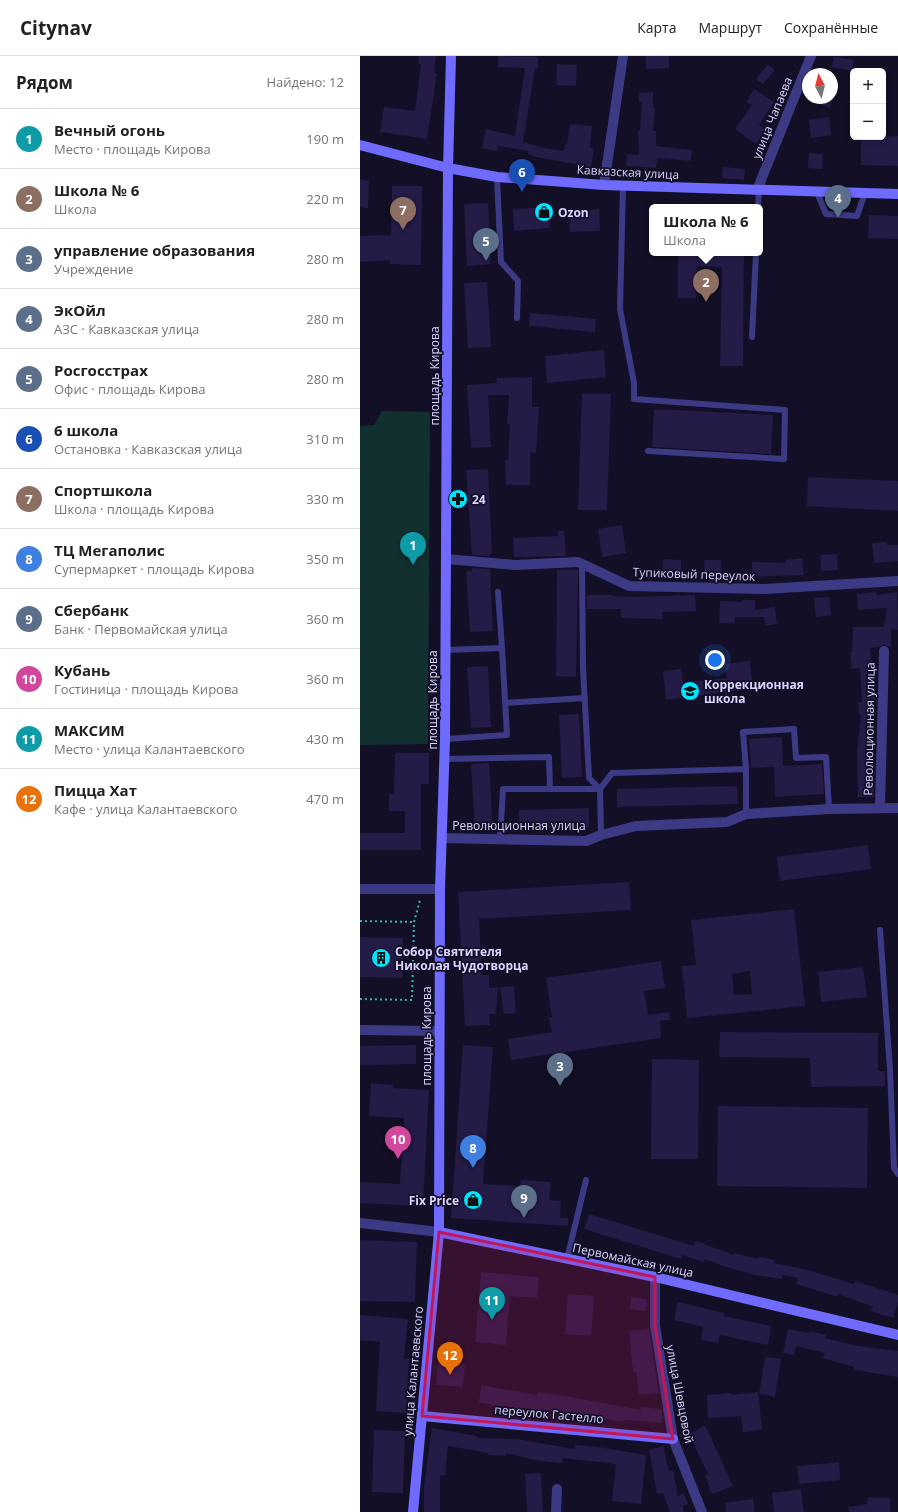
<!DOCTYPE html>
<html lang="ru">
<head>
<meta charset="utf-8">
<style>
	:root { --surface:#fff; --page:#f2f2f2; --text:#202124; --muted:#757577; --line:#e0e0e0; --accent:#b45309 }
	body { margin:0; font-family:"Open Sans",sans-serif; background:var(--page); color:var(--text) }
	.controls { position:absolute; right:12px; top:12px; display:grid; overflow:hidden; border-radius:6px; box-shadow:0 2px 6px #0003 }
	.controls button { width:36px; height:36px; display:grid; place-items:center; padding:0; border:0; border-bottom:1px solid var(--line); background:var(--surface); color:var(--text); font:20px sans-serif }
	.compass { position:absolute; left:442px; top:12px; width:36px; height:36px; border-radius:50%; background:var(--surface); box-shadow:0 2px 6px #0003; rotate:353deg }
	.you { position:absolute; left:355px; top:604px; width:14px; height:14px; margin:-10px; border:3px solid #fff; border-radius:50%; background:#1a73e8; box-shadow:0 0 0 6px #1a73e833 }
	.badge { display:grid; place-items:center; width:26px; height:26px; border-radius:50%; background:var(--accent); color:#fff; font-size:13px; font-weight:700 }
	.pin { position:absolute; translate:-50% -33px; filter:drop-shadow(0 1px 2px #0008) }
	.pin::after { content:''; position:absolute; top:21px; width:14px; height:12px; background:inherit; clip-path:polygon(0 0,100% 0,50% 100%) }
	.popup { position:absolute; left:289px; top:148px; width:114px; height:52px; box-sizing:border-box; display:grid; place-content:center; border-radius:6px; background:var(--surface); filter:drop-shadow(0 1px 3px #0005); font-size:13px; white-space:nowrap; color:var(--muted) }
	.popup b { font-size:15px; color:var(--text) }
	.popup::after { content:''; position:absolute; left:50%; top:100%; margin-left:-8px; border:8px solid transparent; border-top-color:var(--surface) }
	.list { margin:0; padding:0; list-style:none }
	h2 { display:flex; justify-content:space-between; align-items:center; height:52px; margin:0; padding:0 16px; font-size:17px }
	h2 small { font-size:13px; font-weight:400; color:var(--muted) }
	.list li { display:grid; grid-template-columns:26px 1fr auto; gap:12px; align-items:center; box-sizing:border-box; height:60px; padding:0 16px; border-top:1px solid var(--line) }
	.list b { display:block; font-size:15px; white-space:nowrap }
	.list p { margin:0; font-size:13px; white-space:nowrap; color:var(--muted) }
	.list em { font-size:13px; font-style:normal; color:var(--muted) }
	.map { position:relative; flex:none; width:538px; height:1456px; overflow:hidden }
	header { display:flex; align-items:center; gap:24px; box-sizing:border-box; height:56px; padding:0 20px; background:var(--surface); border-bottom:1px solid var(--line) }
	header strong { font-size:19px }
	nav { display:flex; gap:22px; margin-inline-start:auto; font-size:14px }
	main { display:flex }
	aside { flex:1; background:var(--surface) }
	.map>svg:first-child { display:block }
</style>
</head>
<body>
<header>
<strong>Citynav</strong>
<nav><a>Карта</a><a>Маршрут</a><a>Сохранённые</a></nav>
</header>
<main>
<aside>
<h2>Рядом<small>Найдено: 12</small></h2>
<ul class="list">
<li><span class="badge" style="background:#0f9aa8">1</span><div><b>Вечный огонь</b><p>Место · площадь Кирова</p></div><em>190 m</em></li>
<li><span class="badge" style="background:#8d6e63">2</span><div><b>Школа № 6</b><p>Школа</p></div><em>220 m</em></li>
<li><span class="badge" style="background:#5c6f8a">3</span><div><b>управление образования</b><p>Учреждение</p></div><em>280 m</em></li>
<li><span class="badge" style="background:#5c6f8a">4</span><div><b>ЭкОйл</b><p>АЗС · Кавказская улица</p></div><em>280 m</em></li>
<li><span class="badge" style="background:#5c6f8a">5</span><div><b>Росгосстрах</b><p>Офис · площадь Кирова</p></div><em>280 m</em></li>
<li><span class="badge" style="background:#1a4fb4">6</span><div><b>6 школа</b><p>Остановка · Кавказская улица</p></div><em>310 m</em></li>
<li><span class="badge" style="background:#8d6e63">7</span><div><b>Спортшкола</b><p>Школа · площадь Кирова</p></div><em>330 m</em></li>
<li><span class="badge" style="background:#3f7fe0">8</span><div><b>ТЦ Мегаполис</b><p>Супермаркет · площадь Кирова</p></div><em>350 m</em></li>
<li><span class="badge" style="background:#5c6f8a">9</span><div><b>Сбербанк</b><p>Банк · Первомайская улица</p></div><em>360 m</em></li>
<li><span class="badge" style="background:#d1479c">10</span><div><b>Кубань</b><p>Гостиница · площадь Кирова</p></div><em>360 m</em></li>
<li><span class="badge" style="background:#0f9aa8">11</span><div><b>МАКСИМ</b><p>Место · улица Калантаевского</p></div><em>430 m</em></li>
<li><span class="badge" style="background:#e8710a">12</span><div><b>Пицца Хат</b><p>Кафе · улица Калантаевского</p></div><em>470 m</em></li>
</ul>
</aside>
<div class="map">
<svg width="538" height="1456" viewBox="0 0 538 1456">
	<rect width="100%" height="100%" fill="#130f26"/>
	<path fill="#12302f" d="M22 355 70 356 68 688 0 689V370L14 369Z"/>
	<path fill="#241b47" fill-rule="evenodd" d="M59 0H76L74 17H77L67 83 20 76 24 51 55 55 61 8H58Z
		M138 0 178 1V12H175L163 86 188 93 204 95 205 88 207 89 210 68 232 70 230 92 234 93 231 111 176 101 168 98V95L138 90 137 95 122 92 126 73 155 80 165 12 138 11Z
		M286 0H309V12L286 13Z
		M474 1 494 4 492 15 472 11Z
		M197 8 217 9 216 30 196 29Z
		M408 8 415 14 403 28 396 23Z
		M394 33 414 46 399 69 406 74 396 88 375 73 392 49 386 46Z
		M293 36V52H295L293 75H296V90L332 94 331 105 297 102 296 112 266 110 267 98 279 99 278 75H280L282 46H279V37Z
		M445 42H474L470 52Z
		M469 61 471 79 451 82 449 64Z
		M538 80V110L501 109V81Z
		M449 97 463 98 462 113 448 112Z
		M363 111 385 113 384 124 362 122Z
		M0 123 9 125 8 152 0 151Z
		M32 130H62L61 209 30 208V204L0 206V180L31 179Z
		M128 147 131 208 107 210 104 148Z
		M189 151 190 172 154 175 153 153Z
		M239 153 240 175 210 176 209 155Z
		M509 159 538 160V183L508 182Z
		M318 197H384L383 310H360L362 211 337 210 336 242H318Z
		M127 226 131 291 108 292 104 227Z
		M170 257 236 263 235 276 169 270Z
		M244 294 246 321 187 327 185 300Z
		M172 321V351H179L176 397 170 396V429H146L145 404H148L150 368H147L149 339H128L131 391 111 392 107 329 137 327V322Z
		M222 337 251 338 247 454H218Z
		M294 353 413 359 411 398 292 391Z
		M128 413 132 498H129V500L112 499 106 414Z
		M448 421 538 425V455L447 450Z
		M262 469 266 497 242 501 238 473Z
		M198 475H204L206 500 154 501 153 482 198 480Z
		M527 486V489H538V505L514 507 512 487Z
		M477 498 478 514 461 515 460 499Z
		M442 502 444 519 392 521V506L426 507V504Z
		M303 503 321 504V520H302Z
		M344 504H361L362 523 345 524Z
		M112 512 130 513 133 575 110 576 106 515H112Z
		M218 513 216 621 196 620 197 514Z
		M516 536 517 539 537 536 538 574 531 573V591L524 589 519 591 510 592 516 646 513 690 514 741H498L497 694 501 659H499L498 646H502L500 612 492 613 490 596H492L493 571H524L527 552 498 554 497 538Z
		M227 539H252V540L273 541 335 539 336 555 302 556 303 563 261 562V553H227Z
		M469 541 471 559 456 561 454 542Z
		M382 544H395V554L415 551 417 568 405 570 404 561H375V567H359L360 545 382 546Z
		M390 605 393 633 306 644 303 615 321 613 323 627 367 622 365 608Z
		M128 610 131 671 111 672 107 611Z
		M219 658 222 721 202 722 199 659Z
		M422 681 423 710 462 708 464 738 415 741 414 711 391 712 389 683Z
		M35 697H69V728H61V794H0V777H45V755H29V738H34Z
		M129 707 133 774 115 775 111 708Z
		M377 730 378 748 257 751V733Z
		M229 752V771L159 773V754Z
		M508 789 511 813 420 825 417 801Z
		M269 826 271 854 119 863 122 919H129V932L138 931 136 958H129L130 969 105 970 98 836Z
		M434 853 445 950 327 962 322 910 336 909 331 864ZM390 915 392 938 374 939 372 918Z
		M0 881 43 882V922L0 921Z
		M301 905 305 932 284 935 288 959 309 956 310 964 300 965 301 982 151 1004 148 983 192 976 189 961H192L186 922Z
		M503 911 507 941 461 946 458 916Z
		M154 930 156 957 144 958 140 931Z
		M360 976 518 977V1015H525V1030L451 1031 450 1002 359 1001Z
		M56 989V1008L0 1009V990Z
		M103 989 133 991 123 1128 160 1130 161 1124 191 1126 189 1144 201 1145 200 1162H208V1170L91 1162Z
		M292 1003 339 1004 338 1103H291Z
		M11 1027 33 1029V1032L69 1034 63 1150 0 1147V1126L40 1128 44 1062 9 1060Z
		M358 1050 508 1052 507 1132 357 1130Z
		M229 1158 334 1190 336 1185 374 1199V1197L398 1203V1201L415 1204 414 1207 448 1214 494 1228 495 1225 538 1239V1247L533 1262 511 1255 513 1251 479 1238 478 1241 436 1228 438 1222 422 1219V1223L395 1219 363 1210 345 1203 344 1206 322 1199 321 1203 224 1173Z
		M0 1184 57 1186 55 1246 0 1245Z
		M121 1216 179 1221 177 1242 150 1240 146 1289 115 1286Z
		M208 1238 234 1240 231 1280 205 1278Z
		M271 1241 287 1243 286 1255 270 1253Z
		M318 1246 364 1257V1260L411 1270 408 1289 360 1279 358 1287 341 1284 343 1271 314 1264Z
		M0 1259 48 1263 44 1303H49L46 1357 16 1355 20 1286 0 1284Z
		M289 1273 299 1337 279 1339 276 1316H273L269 1275Z
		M428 1273 449 1277 450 1275 466 1279 465 1282 492 1289 538 1295V1321L494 1314V1311L463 1302 465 1297 436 1290 434 1299 423 1297Z
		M405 1301 421 1303 415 1341 399 1338Z
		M78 1306 105 1308 103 1331 76 1329Z
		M121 1329 177 1339 178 1336 200 1339 281 1354 280 1351 302 1353V1367L264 1364 263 1366 198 1355V1357L165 1352V1355L141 1350 119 1347Z
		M398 1336 402 1374 383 1376 381 1360 348 1362 347 1339 371 1337 372 1339Z
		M345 1369 373 1430 352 1438 345 1420 348 1418 329 1378Z
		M72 1372 117 1380V1382L158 1383 215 1393V1389L239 1391 286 1399 281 1448 252 1445 256 1408 203 1402 202 1407 180 1405 146 1397V1400L128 1399V1397L88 1390 85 1420 80 1419V1456H64V1429Z
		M14 1374 45 1375 43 1437 12 1436Z
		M303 1390 309 1415 313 1414 318 1440 324 1437 328 1448 323 1450 324 1456H310L303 1437 297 1438 289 1394Z
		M479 1406 480 1424 439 1428 437 1410Z
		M181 1417 183 1456H167L165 1418Z
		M441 1433 444 1456H414L412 1437Z
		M508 1441 530 1442V1456H489L488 1451 507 1448Z
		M393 1443 395 1456H366L365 1447Z"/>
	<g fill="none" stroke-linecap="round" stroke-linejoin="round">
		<path stroke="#2fb8b0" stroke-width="2" stroke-dasharray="2 3" stroke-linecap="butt" d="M0 865 54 866
			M0 943 52 944 54 866 60 844"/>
		<path stroke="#3d3a85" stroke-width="6" d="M137 121 141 206 158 225 157 262
			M263 130 260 253 274 327V343L425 354 424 403 288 395
			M457 136 466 158 497 160 505 137
			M398 151 399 134
			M392 281 396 197
			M222 508 223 612 229 722 240 733 241 779
			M138 536 142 592
			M145 647 225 642
			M85 683 147 679 142 592 86 594
			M85 703 189 701 190 733
			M386 758V713L383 676 434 673 436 702 466 701 469 753
			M140 784 143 733H240L252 717 386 713
			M520 874 530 1013 534 1112 538 1118
			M207 1203 226 1124"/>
		<path stroke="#3d3a85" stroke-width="10" d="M244 129 263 0
			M397 134 451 0
			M86 503 155 509 218 506 269 530 404 533 538 525
			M520 751 524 595
			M82 782 226 785 241 779 276 770 367 766 386 758 469 753 538 752
			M0 833H80
			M0 974 78 975
			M0 1167 79 1176
			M295 1221V1269L313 1383 342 1456
			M196 1456 197 1433"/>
		<path stroke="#6f6bff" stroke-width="10" d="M0 89 88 112 137 121 244 129 538 138
			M79 1176 295 1221 538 1279
			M62 1360 313 1383
			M53 1456 79 1176 80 833 85 683 88 112 91 0"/>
	</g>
	<path fill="#c2185b" fill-opacity="0.2" stroke="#c2185b" stroke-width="3" stroke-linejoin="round" d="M79 1176 295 1221V1269L313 1383 62 1360Z"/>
	<defs>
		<g id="shop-disc" transform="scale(1)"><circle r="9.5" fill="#00e5ff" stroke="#130f26"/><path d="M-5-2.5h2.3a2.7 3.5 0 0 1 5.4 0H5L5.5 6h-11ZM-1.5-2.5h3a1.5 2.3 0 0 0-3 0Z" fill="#111"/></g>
		<g id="pharmacy-disc" transform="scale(1)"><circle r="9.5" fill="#00e5ff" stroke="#130f26"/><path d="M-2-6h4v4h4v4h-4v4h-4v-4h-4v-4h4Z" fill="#111"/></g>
		<g id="school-disc" transform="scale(1)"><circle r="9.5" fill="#00e5ff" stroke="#130f26"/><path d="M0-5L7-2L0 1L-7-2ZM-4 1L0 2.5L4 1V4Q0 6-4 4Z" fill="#111"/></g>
		<g id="building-disc" transform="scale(1)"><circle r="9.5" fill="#00e5ff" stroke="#130f26"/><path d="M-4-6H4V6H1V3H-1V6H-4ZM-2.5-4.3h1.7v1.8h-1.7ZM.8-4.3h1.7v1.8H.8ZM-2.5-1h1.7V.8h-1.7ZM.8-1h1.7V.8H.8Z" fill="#111"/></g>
	</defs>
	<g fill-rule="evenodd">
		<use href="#shop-disc" x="184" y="156"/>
		<use href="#pharmacy-disc" x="98" y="443"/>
		<use href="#school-disc" x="330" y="635"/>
		<use href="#building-disc" x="21" y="902"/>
		<use href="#shop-disc" x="113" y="1144"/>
	</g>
	<g text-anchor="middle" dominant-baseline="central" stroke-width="3.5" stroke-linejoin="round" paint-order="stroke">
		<g font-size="12" fill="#d9d4ff" stroke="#130f26">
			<text transform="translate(412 62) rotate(-68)">улица Чапаева</text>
			<text transform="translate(268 116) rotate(3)">Кавказская улица</text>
			<text transform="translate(74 320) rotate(-90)">площадь Кирова</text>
			<text transform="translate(334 518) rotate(2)">Тупиковый переулок</text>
			<text transform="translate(72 644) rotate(-90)">площадь Кирова</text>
			<text transform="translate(509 673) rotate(-89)">Революционная улица</text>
			<text x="159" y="769">Революционная улица</text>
			<text transform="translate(66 980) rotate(-90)">площадь Кирова</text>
			<text transform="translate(273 1204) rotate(12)">Первомайская улица</text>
			<text transform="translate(53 1315) rotate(-85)">улица Калантаевского</text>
			<text transform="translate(320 1338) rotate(79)">улица Шевцовой</text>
			<text transform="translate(189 1358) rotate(5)">переулок Гастелло</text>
		</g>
		<g font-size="12" font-weight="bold" fill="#d9d4ff" stroke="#130f26" text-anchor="start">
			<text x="198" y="156">Ozon</text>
			<text x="112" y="443">24</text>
			<text x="344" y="628">Коррекционная<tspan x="344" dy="14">школа</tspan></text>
			<text x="35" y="895">Собор Святителя<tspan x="35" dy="14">Николая Чудотворца</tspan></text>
			<text x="99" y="1144" text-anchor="end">Fix Price</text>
		</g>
	</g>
</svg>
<div class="controls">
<button>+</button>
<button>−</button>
</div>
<svg class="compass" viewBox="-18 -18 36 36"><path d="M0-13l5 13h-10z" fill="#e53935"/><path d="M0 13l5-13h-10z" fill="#757577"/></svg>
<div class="you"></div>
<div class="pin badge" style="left:53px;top:509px;background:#0f9aa8">1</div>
<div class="pin badge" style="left:346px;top:246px;background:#8d6e63">2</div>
<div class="popup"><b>Школа № 6</b>Школа</div>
<div class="pin badge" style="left:200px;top:1030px;background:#5c6f8a">3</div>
<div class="pin badge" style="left:478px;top:162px;background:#5c6f8a">4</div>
<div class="pin badge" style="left:126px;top:205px;background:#5c6f8a">5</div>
<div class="pin badge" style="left:162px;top:136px;background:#1a4fb4">6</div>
<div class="pin badge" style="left:43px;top:174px;background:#8d6e63">7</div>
<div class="pin badge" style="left:113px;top:1112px;background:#3f7fe0">8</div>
<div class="pin badge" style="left:164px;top:1162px;background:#5c6f8a">9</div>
<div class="pin badge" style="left:38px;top:1103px;background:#d1479c">10</div>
<div class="pin badge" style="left:132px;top:1264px;background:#0f9aa8">11</div>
<div class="pin badge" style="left:90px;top:1319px;background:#e8710a">12</div>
</div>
</main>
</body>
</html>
